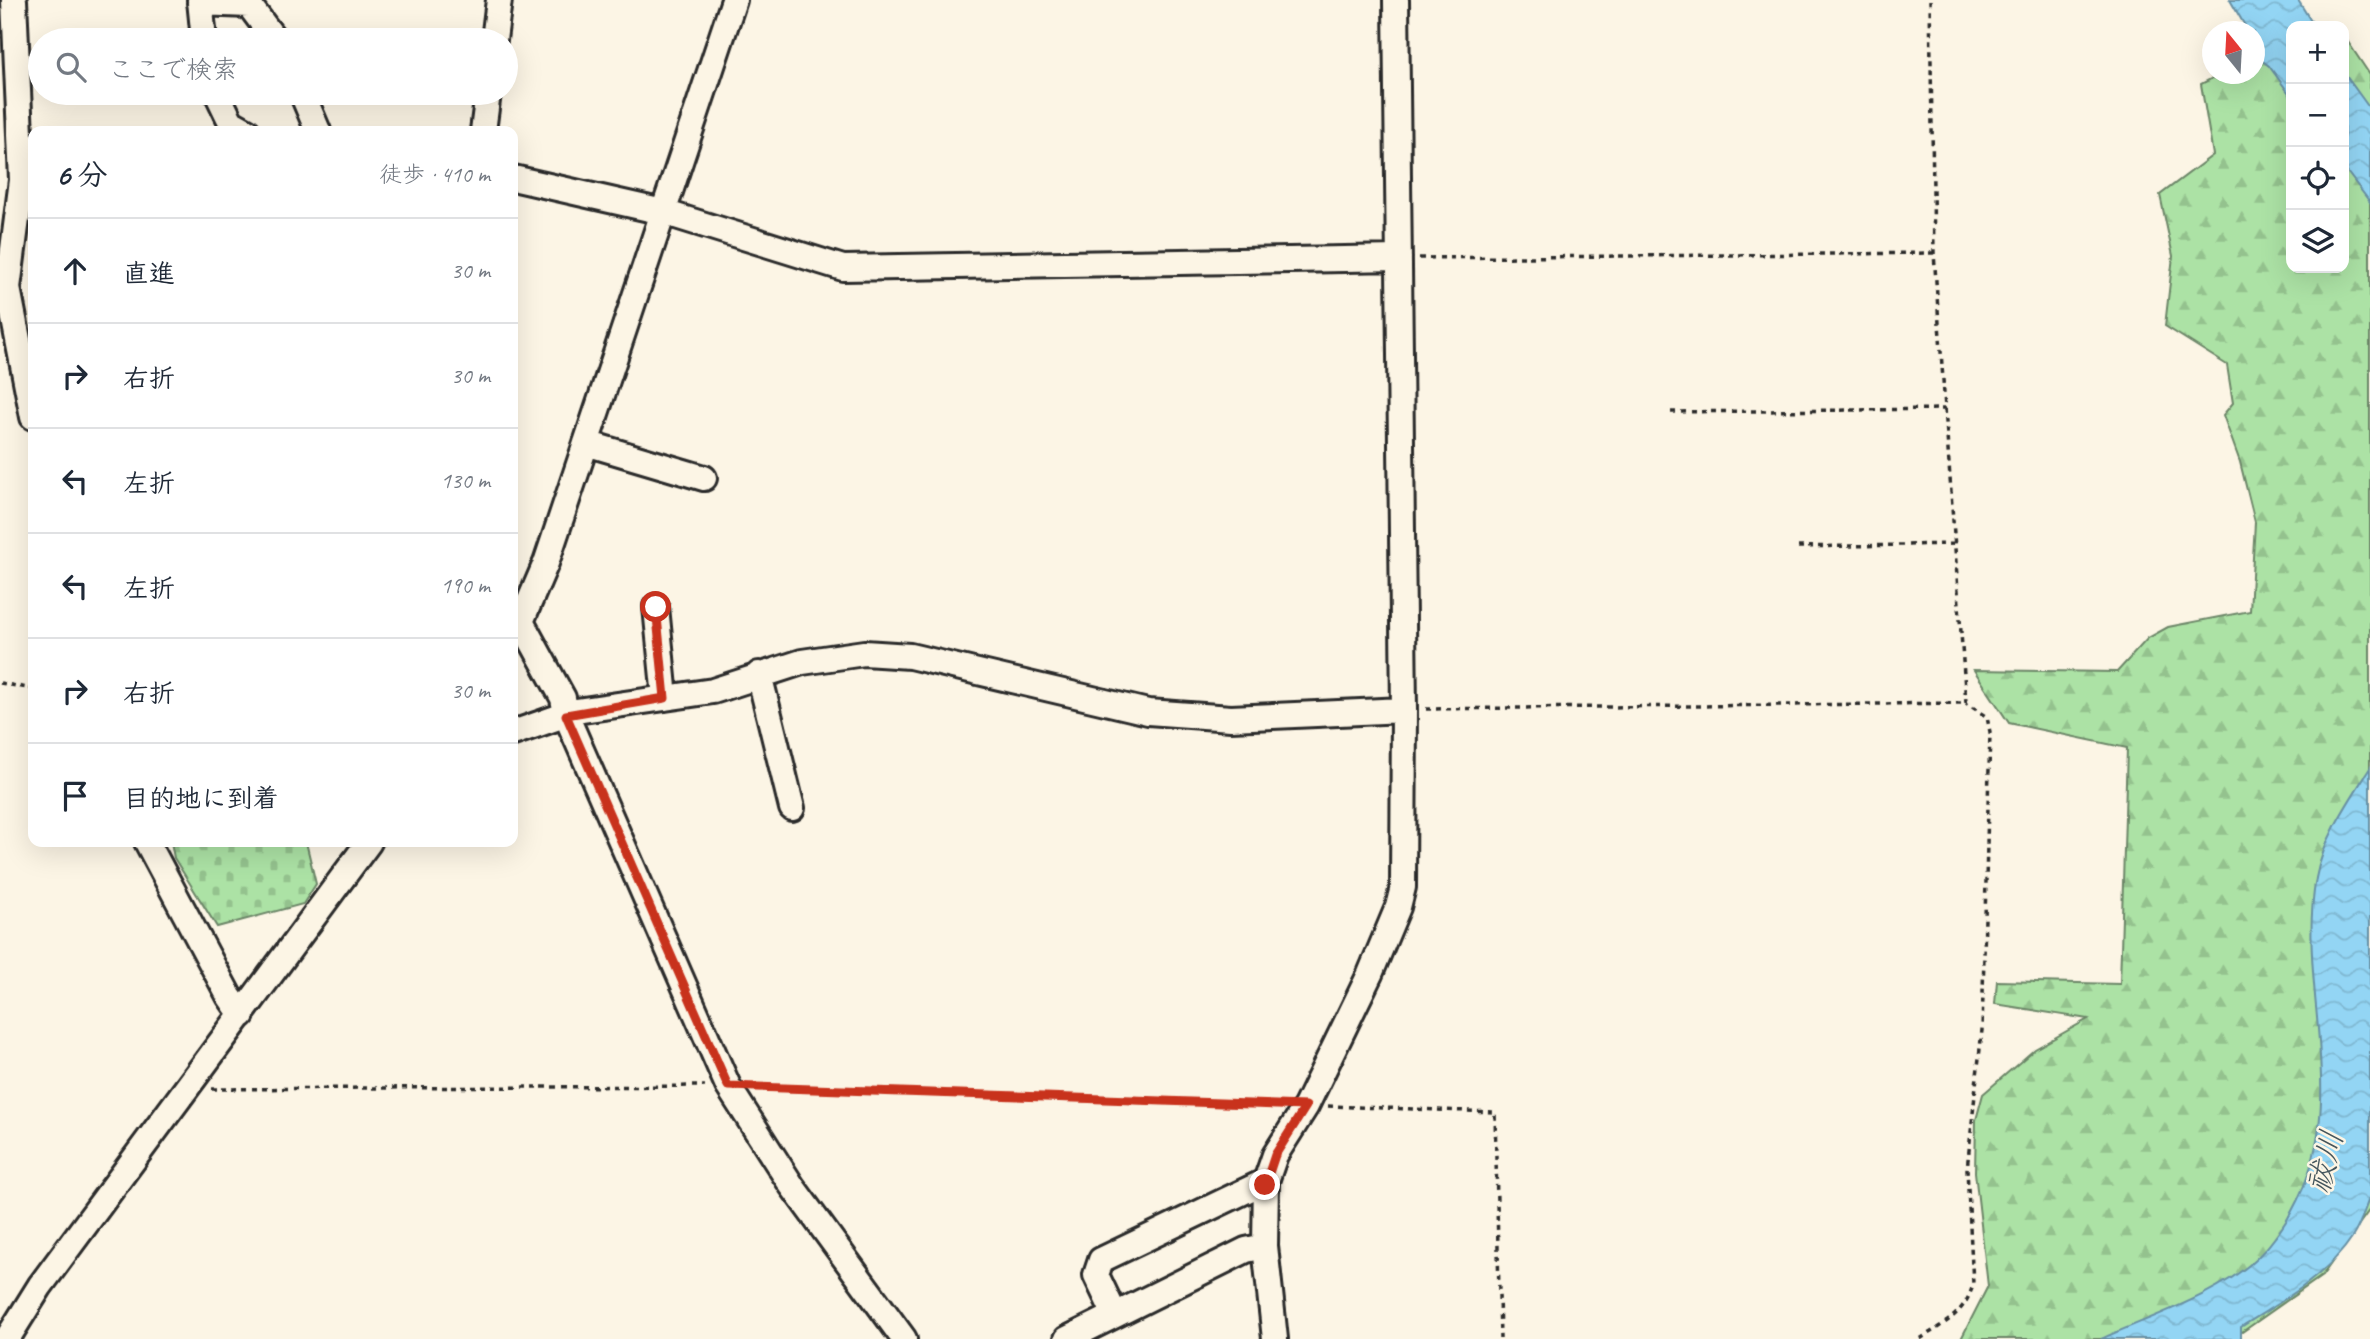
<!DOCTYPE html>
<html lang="ja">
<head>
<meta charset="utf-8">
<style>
	:root { --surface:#fff; --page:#f6f6f7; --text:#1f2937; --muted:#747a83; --line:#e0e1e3 }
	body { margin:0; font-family:Caveat,"Klee One",sans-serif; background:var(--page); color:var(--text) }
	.controls { position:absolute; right:21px; top:21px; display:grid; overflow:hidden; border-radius:14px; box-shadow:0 7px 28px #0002 }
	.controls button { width:63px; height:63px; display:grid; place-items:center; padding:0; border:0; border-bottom:2px solid var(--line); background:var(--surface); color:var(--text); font:35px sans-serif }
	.compass { position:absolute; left:2202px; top:21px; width:63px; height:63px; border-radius:50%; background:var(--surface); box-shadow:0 7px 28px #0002; rotate:342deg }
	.stop { position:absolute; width:21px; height:21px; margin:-16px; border:5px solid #c8321e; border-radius:50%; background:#fff }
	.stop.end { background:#c8321e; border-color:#fff; box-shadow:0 2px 7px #0008 }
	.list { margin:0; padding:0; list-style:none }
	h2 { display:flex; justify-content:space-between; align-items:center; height:91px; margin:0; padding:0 28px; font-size:30px }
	h2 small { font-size:23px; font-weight:400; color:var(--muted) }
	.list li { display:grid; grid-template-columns:46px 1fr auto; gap:21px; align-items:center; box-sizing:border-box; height:105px; padding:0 28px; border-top:2px solid var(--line) }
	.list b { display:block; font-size:26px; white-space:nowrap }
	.list em { font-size:23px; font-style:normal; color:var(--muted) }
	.icon { flex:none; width:38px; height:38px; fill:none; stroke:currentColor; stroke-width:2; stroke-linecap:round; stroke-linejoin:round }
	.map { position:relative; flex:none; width:2370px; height:1339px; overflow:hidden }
	.search { position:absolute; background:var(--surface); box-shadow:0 7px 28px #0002; left:28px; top:28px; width:490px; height:77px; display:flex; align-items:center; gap:18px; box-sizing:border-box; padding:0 24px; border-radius:38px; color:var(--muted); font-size:26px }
	.panel { position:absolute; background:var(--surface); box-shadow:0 7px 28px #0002; left:28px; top:126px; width:490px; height:721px; border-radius:14px }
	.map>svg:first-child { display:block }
</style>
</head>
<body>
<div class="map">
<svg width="2370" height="1339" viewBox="0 0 2370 1339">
	<defs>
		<pattern id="forest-firs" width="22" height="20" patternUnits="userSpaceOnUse" patternTransform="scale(1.75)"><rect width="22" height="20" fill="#ace2a5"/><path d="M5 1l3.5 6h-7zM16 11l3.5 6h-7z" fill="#94c28e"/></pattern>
		<pattern id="cemetery-stones" width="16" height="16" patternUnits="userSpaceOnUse" patternTransform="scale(1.75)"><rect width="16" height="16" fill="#ace2a5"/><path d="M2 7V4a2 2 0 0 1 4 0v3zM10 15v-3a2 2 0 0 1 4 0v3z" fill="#94c28e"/></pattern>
		<pattern id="water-waves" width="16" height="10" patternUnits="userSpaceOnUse" patternTransform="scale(1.75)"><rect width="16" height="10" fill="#93d5f4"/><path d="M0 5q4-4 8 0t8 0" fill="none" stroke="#7fb7d1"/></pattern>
	</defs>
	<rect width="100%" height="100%" fill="#fcf5e5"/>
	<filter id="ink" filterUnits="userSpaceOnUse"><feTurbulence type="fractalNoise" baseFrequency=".0143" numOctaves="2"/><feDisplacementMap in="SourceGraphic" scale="14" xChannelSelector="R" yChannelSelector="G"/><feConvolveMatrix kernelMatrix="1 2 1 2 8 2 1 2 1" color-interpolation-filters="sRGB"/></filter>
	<g filter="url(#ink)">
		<path fill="url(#forest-firs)" stroke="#6c8668" stroke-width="2" d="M2291 29V268H2344V36L2370 75V1209L2322 1276 2232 1339H1961L1988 1286 1975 1172 1976 1120 1983 1094 2035 1049 2088 1019 1995 1004 1997 981 2120 984 2127 748 2009 723 1974 670 2117 672 2148 638 2168 627 2250 611 2255 522 2240 462 2223 415 2233 403 2227 365 2165 326 2173 256 2160 195 2213 155 2201 84 2220 74H2254L2255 52Z"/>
		<path fill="url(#cemetery-stones)" stroke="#6c8668" stroke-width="2" d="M171 842H306L316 884 303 904 217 927 174 858Z"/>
		<path fill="url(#water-waves)" stroke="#6991a4" stroke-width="2" d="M2230 0H2298L2314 26H2291V96L2269 66 2255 55 2254 32 2248 31Z
			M2344 73 2370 109V202L2344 168Z
			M2370 768V1196C2365 1208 2361 1224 2353 1236 2327 1276 2281 1302 2241 1327V1339H2101C2149 1317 2218 1295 2256 1259 2277 1239 2292 1214 2303 1188 2346 1086 2297 982 2316 878 2323 839 2349 801 2370 768Z"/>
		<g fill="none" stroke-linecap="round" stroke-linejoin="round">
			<g stroke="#2b2b2b" stroke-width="30">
				<path id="minor" d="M14 0 22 180 8 288 33 417
					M200 0 204 40
					M200 3 249 5 275 40
					M494 40 499 0
					M217 93 231 122 247 131
					M302 93 318 131
					M483 131 488 93
					M513 178 663 212 843 268 1399 258
					M586 443 704 478
					M513 607 563 698 566 715 728 1086 792 1186 904 1339
					M656 607 665 698
					M517 631 546 563 734 0
					M759 674 792 808
					M513 733 576 711 713 691 802 662 864 653 910 656 1148 712 1231 718 1404 710
					M147 842 229 996 242 1015
					M1115 1315 1096 1275 1101 1260 1266 1181
					M7 1339 40 1286 369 842
					M1067 1339 1246 1250 1265 1246
					M1275 1339 1265 1246 1266 1181 1275 1155 1306 1106 1370 974 1398 907 1403 887 1404 710 1396 0"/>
			</g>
			<path stroke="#2b2b2b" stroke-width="3.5" stroke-dasharray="5 5" stroke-linecap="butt" d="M1419 258 1934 253
				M1671 412 1945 409
				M1798 547 1955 544
				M0 683 33 689
				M1426 709 1966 703 1934 253 1930 0
				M754 1087 1282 1105
				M212 1089 705 1086
				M1328 1106 1495 1112 1500 1339
				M1920 1339C1943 1324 1966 1313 1973 1284L1967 1169 1982 1030 1990 732 1987 717 1966 703"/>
			<use href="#minor" stroke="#fcf5e5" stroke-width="24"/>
		</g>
	</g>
	<g fill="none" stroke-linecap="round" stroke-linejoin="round" filter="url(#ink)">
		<path stroke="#c8321e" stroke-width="9" d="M656 607 665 698 566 715 728 1086 1306 1106 1275 1155 1265 1185"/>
	</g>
	<g text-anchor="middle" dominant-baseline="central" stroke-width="5" stroke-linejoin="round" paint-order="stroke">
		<g font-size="32" font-style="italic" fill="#45565d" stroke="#fcf5e5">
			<text transform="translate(2325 1162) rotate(-76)">祓川</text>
		</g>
	</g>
</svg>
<div class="controls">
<button>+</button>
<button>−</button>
<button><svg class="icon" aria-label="locate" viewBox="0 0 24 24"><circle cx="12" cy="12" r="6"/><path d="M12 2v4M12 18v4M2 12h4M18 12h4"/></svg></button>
<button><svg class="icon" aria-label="layers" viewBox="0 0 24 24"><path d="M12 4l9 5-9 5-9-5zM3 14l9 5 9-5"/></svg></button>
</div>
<svg class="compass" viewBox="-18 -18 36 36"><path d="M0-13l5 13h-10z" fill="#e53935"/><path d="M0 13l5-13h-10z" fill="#747a83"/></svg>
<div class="stop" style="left:656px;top:607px"></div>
<div class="stop end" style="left:1265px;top:1185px"></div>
<div class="search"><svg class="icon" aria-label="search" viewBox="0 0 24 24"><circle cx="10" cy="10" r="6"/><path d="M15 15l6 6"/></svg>ここで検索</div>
<section class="panel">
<h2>6 分<small>徒歩 · 410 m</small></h2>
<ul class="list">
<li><svg class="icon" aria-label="ahead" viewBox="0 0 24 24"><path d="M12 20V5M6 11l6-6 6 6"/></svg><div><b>直進</b></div><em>30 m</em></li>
<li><svg class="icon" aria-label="right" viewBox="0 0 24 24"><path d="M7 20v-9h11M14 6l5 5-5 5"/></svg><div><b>右折</b></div><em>30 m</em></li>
<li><svg class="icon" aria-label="left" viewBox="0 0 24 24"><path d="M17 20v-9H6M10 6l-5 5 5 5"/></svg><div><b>左折</b></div><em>130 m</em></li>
<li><svg class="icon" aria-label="left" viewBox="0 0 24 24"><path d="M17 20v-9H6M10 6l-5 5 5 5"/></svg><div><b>左折</b></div><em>190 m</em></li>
<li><svg class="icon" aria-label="right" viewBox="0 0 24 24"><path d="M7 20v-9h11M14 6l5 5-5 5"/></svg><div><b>右折</b></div><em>30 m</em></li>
<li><svg class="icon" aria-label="arrive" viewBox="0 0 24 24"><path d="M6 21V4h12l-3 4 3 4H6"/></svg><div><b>目的地に到着</b></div></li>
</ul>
</section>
</div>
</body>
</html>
